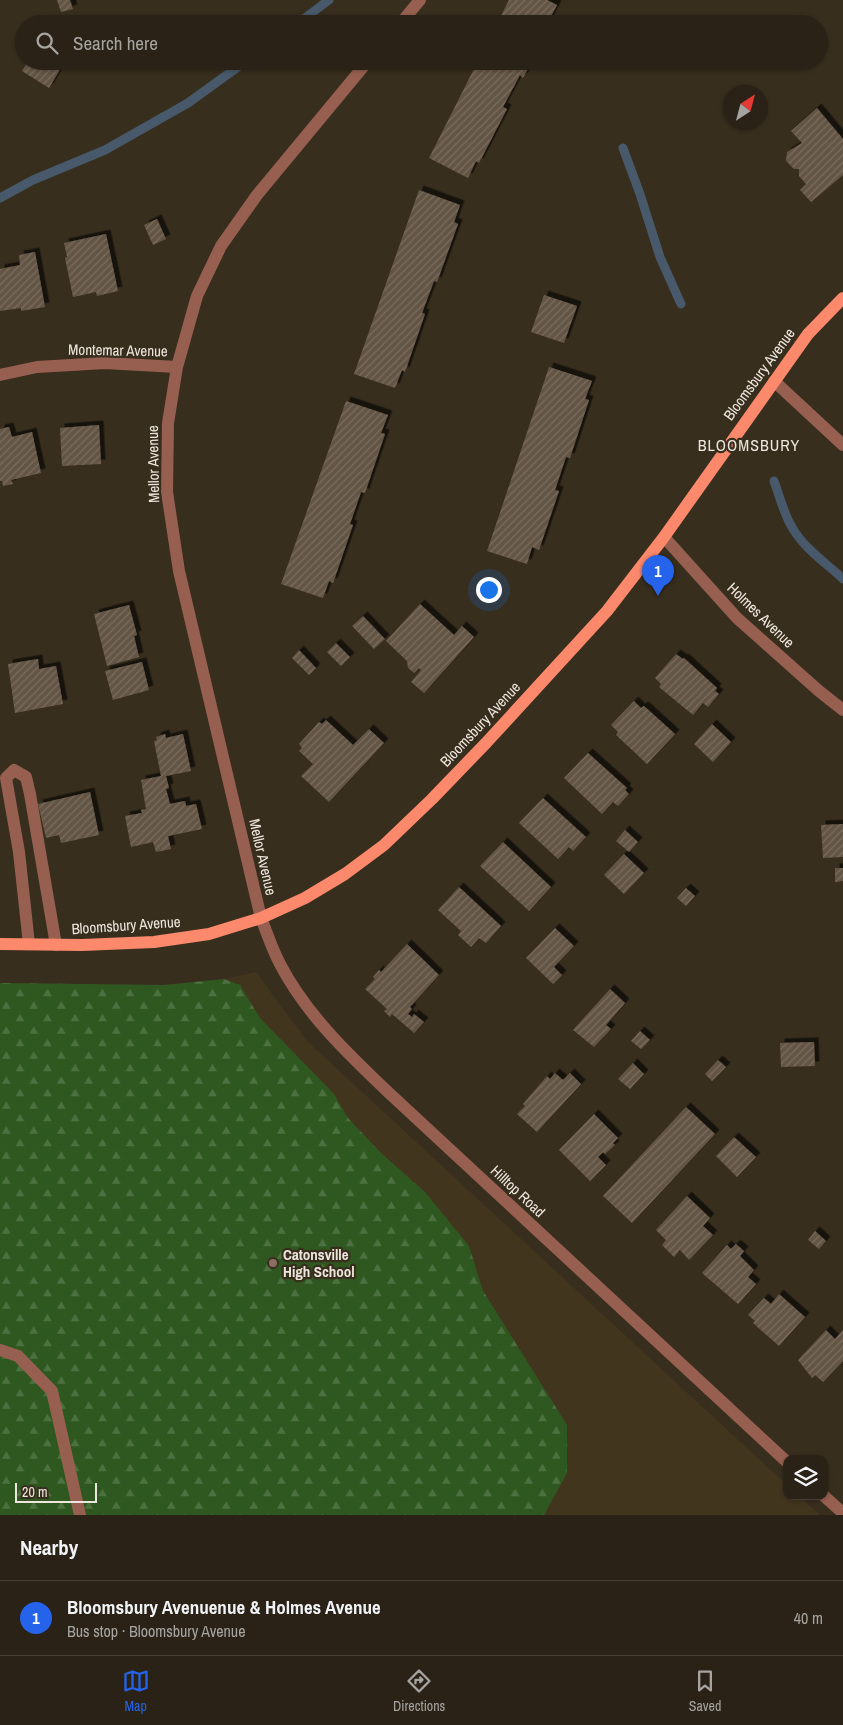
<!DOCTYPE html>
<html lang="en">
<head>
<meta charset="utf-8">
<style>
	:root { --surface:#2a2216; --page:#362f23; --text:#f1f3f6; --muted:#a5a4a1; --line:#463f35; --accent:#2563eb }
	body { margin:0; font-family:"Archivo Narrow",sans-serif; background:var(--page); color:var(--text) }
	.controls { position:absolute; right:15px; bottom:15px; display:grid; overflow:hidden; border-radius:10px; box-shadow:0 1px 4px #0004 }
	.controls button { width:45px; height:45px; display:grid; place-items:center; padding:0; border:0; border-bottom:1px solid var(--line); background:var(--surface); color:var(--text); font:25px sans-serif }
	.compass { position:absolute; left:723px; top:85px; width:45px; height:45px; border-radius:50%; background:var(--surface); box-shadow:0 1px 4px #0004; rotate:36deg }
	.scale { position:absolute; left:15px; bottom:12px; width:82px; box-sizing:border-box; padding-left:5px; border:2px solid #ede6dc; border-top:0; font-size:14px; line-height:18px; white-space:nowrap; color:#ede6dc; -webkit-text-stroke:4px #382e1e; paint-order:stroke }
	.you { position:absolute; left:488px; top:589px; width:18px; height:18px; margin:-12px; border:4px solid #fff; border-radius:50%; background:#1a73e8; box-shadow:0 0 0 8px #1a73e833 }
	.badge { display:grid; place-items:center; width:32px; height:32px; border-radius:50%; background:var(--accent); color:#fff; font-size:16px; font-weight:700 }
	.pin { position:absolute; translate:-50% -41px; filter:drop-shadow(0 1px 2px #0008) }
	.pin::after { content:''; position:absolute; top:26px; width:18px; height:15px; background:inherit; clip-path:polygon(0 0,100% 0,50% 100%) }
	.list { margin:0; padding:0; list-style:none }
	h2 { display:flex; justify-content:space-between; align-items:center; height:65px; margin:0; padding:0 20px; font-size:21px }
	h2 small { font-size:16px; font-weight:400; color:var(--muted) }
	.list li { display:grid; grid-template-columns:32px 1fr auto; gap:15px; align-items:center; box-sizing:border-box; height:75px; padding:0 20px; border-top:1px solid var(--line) }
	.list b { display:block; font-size:19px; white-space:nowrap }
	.list p { margin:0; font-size:16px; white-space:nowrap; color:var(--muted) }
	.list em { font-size:16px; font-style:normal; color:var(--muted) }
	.icon { flex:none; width:28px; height:28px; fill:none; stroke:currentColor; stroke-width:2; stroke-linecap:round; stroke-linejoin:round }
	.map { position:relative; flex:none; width:843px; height:1515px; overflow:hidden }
	.search { position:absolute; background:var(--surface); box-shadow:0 1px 4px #0004; left:15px; right:15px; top:15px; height:55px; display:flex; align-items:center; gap:12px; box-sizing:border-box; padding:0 18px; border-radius:28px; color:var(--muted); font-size:19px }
	.sheet { height:140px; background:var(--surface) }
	nav { display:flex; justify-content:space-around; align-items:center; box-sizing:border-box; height:70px; border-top:1px solid var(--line); background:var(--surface); font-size:14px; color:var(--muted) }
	nav a { display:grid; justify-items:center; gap:2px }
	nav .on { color:var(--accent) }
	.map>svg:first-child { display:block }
</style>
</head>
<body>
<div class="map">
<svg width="843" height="1515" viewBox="0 0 843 1515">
	<defs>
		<pattern id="forest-firs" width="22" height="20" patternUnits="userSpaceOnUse" patternTransform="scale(1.25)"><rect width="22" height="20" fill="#2e5820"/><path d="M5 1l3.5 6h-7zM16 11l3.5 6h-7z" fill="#4d7040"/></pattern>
		<pattern id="building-hatch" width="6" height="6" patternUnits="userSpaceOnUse" patternTransform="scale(1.25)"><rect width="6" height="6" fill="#645545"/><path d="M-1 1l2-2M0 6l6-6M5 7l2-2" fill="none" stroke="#7a6d5f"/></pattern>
		<filter id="shadow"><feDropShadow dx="4.5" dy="-4.5" stdDeviation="0" flood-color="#0009"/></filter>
	</defs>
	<rect width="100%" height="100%" fill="#382e1e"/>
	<path fill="#42351e" d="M256 972 307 1041 787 1485V1496H799L820 1515H0V983L164 985 224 979Z"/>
	<path fill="url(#forest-firs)" d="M224 979 240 985 260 1018 334 1094 348 1118 381 1153 425 1192 469 1246 483 1291 567 1425V1473L544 1515H0V983L164 985Z"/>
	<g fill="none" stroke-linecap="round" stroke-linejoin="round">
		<path stroke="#47596a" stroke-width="9" d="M297 24 329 0
			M623 148 640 194 660 257 681 304
			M0 198 33 180 105 150 188 103 246 61
			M774 481C780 497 784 515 793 529 805 549 826 563 843 579"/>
	</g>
	<path fill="url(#building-hatch)" filter="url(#shadow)" d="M57 0H70L73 9 61 12Z
		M509 0H547L557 5 548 22 552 24H497Z
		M28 61H65L49 88 22 71Z
		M478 61H532L523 78 520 75 503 107 507 109 479 163 476 161 468 178 429 158Z
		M817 108 843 139V175L811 202 800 190 806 184 799 176V169H794L786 161 787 152 802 143 791 131Z
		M419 190 460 205 454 222 458 224 437 282 434 281 422 313 425 314 405 372 402 370 395 388 354 374Z
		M157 219 166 239 153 245 144 225Z
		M106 234 118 291 97 296 96 292 73 297 65 258 67 257 64 243Z
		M35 252 45 307 21 311V308L0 311V269L20 265 19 255Z
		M544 295 577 306 564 343 531 332Z
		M549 367 592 381 585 399 589 400 570 458 566 457 555 490 559 491 539 550 532 547 527 564 487 551Z
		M346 401 388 415 381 433 385 434 365 493 361 492 350 524 353 525 333 583 329 581 323 598 281 584Z
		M99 425 101 464 62 466 60 428Z
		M9 427 12 437 32 432 41 473 11 480 13 484 3 486 2 481H0V429Z
		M420 604 454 635 462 626 474 637 424 693 411 682 421 670 419 668 414 673 408 668 407 661 386 641Z
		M129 605 137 635 134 636 139 657 107 666 94 614Z
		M363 616 385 639 374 649 352 626Z
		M336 643 350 657 341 666 327 652Z
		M299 650 316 668 309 675 292 658Z
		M676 654 683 659 684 658 717 688 715 691 719 694 708 707 703 703 693 715 659 687 661 684 655 678Z
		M38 659 39 669 56 666 63 704 15 713 8 664Z
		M142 662 149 690 113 700 105 671Z
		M634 701 641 708 644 706 675 734 647 764 616 735 618 732 611 725Z
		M326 720 353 745 369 729 384 743 329 802 301 776 313 764 299 751 302 748 299 744 319 722 322 724Z
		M712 724 731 742 713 762 694 744Z
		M165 734 166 738 183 734 191 771 166 776 169 788 166 789 170 804 185 801 186 806 196 804 202 829 168 836 171 849 156 852 153 842 131 847 125 816 142 813 141 810 146 809 141 780 161 776 154 741 157 740 156 737Z
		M588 753 627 788 625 790 629 794 618 806 613 802 602 814 564 778Z
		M90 792 99 835 61 843 59 835 46 838 38 804Z
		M543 798 586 837 573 851 569 847 558 859 519 823Z
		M843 824V857L823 858 821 825Z
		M625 830 638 842 629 852 616 841Z
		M503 842 551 887 529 911 480 866Z
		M624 854 644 873 624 894 604 875Z
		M835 868H843V881L835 882Z
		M459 887 501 926 486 943 479 938 471 947 458 935 461 931 438 910Z
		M686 888 695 896 686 906 677 898Z
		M555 928 574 946 554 967 562 975 553 984 526 958Z
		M407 944 439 975 410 1007 412 1009 408 1014 412 1017 414 1014 424 1022 414 1033 392 1014 390 1017 384 1011 387 1009 365 989 375 979 373 977 379 970 381 972Z
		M610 989 625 1003 606 1025 611 1029 594 1047 573 1030Z
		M640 1031 650 1040 641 1049 631 1041Z
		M814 1042 815 1066 781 1067 780 1043Z
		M718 1060 726 1067 712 1081 705 1074Z
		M633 1063 644 1074 630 1089 618 1079Z
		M555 1073 563 1080 570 1073 581 1084 537 1132 517 1114 525 1106 523 1104 547 1076 550 1079Z
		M686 1107 715 1134 632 1223 603 1196Z
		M594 1114 618 1138 613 1143 615 1145 605 1154 603 1152 598 1157 606 1165 590 1181 559 1150Z
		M734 1137 756 1157 737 1177 716 1156Z
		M687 1196 710 1218 703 1226 713 1235 689 1260 680 1250 674 1257 662 1245 666 1240 656 1230Z
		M815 1231 826 1241 819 1249 808 1240Z
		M736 1244 744 1251 740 1256 754 1270 748 1277 756 1284 738 1304 702 1273 727 1245 731 1249Z
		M779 1294 805 1317 779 1346 753 1323 755 1321 748 1315 764 1298 771 1304Z
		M826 1330 835 1339 843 1330V1361L823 1382 815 1375 812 1378 798 1360Z"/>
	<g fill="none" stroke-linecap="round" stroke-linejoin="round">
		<path stroke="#975f50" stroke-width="12" d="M400 24 420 0
			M368 61 257 195 221 246 197 296 177 367 168 423 167 492 179 571 261 918C267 933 272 949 280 964 306 1014 347 1053 388 1092L787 1462
			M0 375 37 367 105 363 177 367
			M774 381 843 445
			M664 537 737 618 819 691 843 710
			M29 944 19 852 6 778 14 770 26 777 30 794 56 945
			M0 1350 18 1356 52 1391 80 1515
			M824 1496 843 1513"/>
		<path stroke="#fc896c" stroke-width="12" d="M0 944 82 945 154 942 209 934 261 918 305 898 345 874 384 845 432 799 486 743 607 611 664 537 808 334 843 298"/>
	</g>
	<circle fill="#8d6e63" stroke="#382e1e" stroke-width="2" cx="273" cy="1263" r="5"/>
	<g text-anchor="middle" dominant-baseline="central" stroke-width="4.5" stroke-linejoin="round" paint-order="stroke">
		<g font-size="15" fill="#ede6dc" stroke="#382e1e">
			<text transform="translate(118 350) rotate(1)">Montemar Avenue</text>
			<text transform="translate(759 374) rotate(-54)">Bloomsbury Avenue</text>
			<text transform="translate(153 464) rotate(-91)">Mellor Avenue</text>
			<text transform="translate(761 615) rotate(44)">Holmes Avenue</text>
			<text transform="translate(480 724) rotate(-47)">Bloomsbury Avenue</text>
			<text transform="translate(263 857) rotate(77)">Mellor Avenue</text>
			<text transform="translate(126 925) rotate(-4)">Bloomsbury Avenue</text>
			<text transform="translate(518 1191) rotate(43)">Hilltop Road</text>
		</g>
		<g font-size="15" font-weight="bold" fill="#ede6dc" stroke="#382e1e" text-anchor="start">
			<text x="283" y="1254">Catonsville<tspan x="283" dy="17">High School</tspan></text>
		</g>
		<g font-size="16" letter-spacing="1" fill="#ede6dc" stroke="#382e1e">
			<text x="749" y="445">BLOOMSBURY</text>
		</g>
	</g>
</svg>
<div class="controls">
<button><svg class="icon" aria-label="layers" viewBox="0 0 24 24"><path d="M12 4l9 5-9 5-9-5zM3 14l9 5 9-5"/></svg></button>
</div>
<svg class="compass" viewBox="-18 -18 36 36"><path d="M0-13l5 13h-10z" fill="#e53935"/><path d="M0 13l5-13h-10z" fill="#a5a4a1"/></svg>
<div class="scale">20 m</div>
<div class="you"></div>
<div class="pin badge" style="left:658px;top:596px">1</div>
<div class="search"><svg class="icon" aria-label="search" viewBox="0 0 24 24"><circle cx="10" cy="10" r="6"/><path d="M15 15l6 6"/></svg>Search here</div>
</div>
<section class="sheet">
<h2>Nearby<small></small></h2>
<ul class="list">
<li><span class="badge">1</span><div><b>Bloomsbury Avenuenue &amp; Holmes Avenue</b><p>Bus stop · Bloomsbury Avenue</p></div><em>40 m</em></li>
</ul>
</section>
<nav>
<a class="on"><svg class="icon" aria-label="map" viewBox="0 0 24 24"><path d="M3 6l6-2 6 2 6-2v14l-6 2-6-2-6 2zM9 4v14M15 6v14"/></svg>Map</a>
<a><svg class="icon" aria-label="directions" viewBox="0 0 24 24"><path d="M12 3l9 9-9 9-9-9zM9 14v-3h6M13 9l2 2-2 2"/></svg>Directions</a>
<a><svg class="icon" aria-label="saved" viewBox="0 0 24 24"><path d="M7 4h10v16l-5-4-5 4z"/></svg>Saved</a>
</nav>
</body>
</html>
